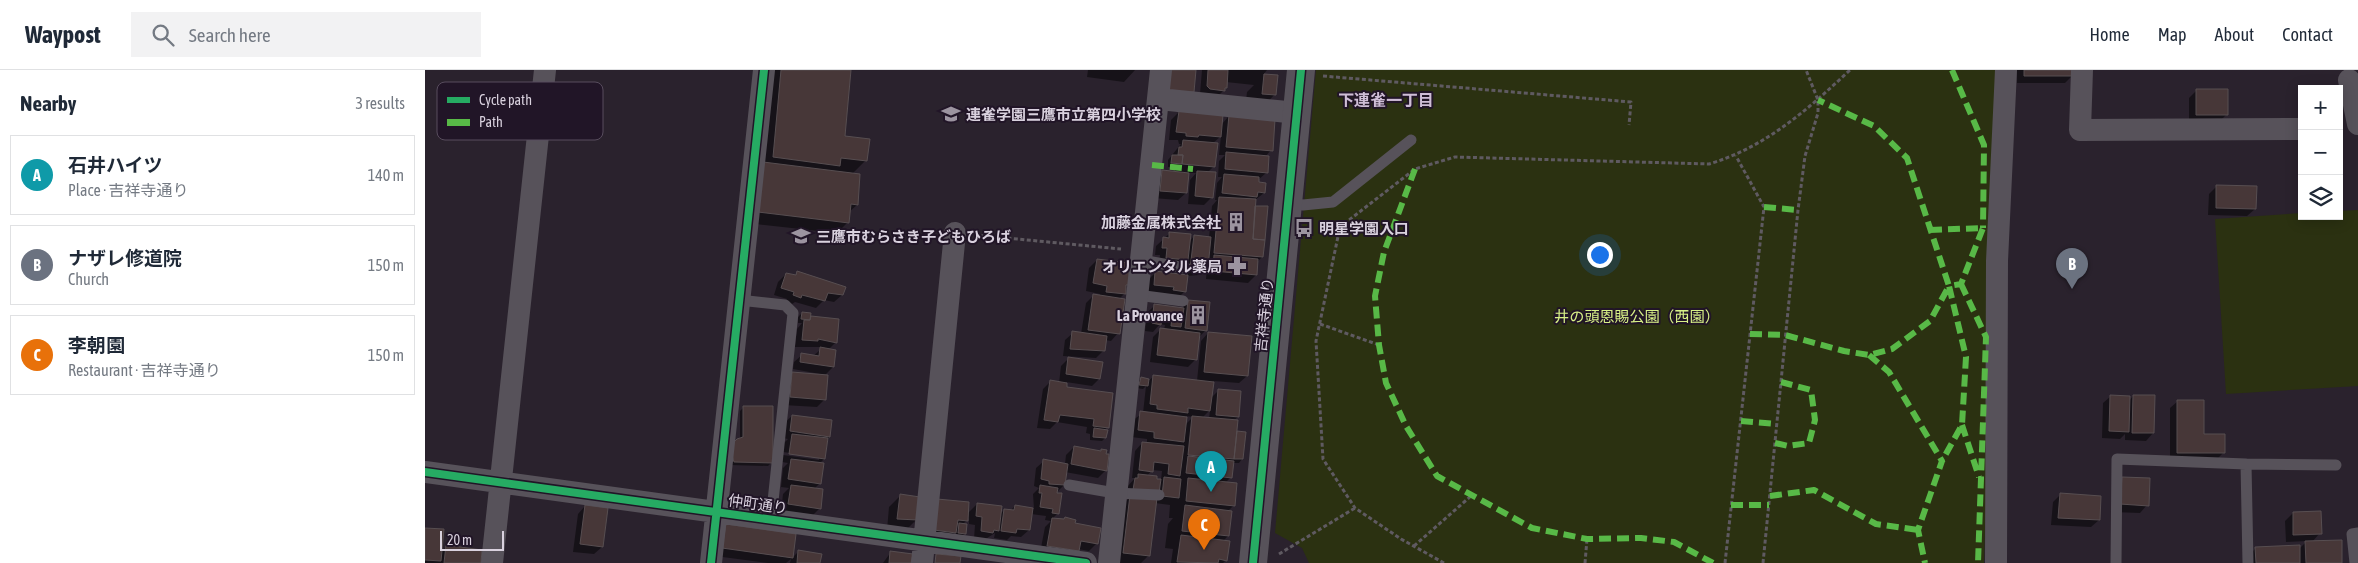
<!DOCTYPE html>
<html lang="en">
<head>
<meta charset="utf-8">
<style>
	:root { --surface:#fff; --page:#f2f2f3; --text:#1f2937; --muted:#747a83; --line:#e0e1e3; --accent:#0f766e }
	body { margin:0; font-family:"Asap Condensed","Noto Sans JP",sans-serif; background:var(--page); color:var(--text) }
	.controls { position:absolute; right:15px; top:15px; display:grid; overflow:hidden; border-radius:0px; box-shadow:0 2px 12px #0003 }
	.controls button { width:45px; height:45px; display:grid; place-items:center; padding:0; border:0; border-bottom:1px solid var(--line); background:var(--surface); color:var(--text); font:25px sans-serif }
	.scale { position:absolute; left:15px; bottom:12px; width:64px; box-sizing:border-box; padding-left:5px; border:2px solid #d9d1de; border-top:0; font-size:14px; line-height:18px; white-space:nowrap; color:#d9d1de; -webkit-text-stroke:4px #211527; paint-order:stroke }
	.you { position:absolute; left:1174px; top:184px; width:18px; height:18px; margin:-12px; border:4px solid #fff; border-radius:50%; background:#1a73e8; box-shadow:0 0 0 8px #1a73e833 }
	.badge { display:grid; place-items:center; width:32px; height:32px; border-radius:50%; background:var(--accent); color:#fff; font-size:16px; font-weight:700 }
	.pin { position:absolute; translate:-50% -41px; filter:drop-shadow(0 1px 2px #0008) }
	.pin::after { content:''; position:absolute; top:26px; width:18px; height:15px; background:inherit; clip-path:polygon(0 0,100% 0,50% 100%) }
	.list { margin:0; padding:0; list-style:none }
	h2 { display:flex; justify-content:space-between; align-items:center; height:65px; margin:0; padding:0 20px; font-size:21px }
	h2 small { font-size:16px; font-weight:400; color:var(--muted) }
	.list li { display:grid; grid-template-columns:32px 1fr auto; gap:15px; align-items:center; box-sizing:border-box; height:80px; margin:0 10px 10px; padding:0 10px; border:1px solid var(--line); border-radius:0px }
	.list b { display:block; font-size:19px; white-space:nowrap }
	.list p { margin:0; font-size:16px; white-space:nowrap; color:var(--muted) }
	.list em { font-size:16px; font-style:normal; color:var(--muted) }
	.icon { flex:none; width:28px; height:28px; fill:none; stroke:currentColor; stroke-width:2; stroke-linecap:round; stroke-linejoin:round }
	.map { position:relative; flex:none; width:1933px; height:493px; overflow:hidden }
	header { display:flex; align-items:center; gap:30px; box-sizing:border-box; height:70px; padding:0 25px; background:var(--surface); border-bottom:1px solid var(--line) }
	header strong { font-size:24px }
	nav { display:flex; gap:28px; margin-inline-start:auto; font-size:18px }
	.search { width:350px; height:45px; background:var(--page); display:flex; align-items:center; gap:12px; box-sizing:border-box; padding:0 18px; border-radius:0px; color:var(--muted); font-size:19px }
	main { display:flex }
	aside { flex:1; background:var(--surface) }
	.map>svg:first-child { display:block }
</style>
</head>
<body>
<header>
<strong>Waypost</strong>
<div class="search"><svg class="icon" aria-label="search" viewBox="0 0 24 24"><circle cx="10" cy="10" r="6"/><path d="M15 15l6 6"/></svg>Search here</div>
<nav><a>Home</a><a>Map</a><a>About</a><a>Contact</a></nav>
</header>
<main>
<aside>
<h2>Nearby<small>3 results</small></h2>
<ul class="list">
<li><span class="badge" style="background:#0f9aa8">A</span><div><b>石井ハイツ</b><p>Place · 吉祥寺通り</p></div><em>140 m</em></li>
<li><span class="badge" style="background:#6b7280">B</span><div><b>ナザレ修道院</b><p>Church</p></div><em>150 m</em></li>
<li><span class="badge" style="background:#e8710a">C</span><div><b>李朝園</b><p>Restaurant · 吉祥寺通り</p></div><em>150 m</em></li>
</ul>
</aside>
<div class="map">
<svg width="1933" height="493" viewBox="0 0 1933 493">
	<rect width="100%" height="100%" fill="#2a222d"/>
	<path fill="#2b3111" d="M891 0H1574L1559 493H884L877 478 850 463Z
		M1933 140V316L1801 324 1790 149 1877 143V146H1914V141Z"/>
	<path fill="#0007" fill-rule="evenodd" d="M344 0H425L419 67 441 90 427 104 432 135 424 142 423 152 412 163 322 153Z
		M663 0H710L699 12 662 7Z
		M777 0H842L838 5 852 6 850 24 833 42 820 40 822 22 829 15 801 12V18L791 28 775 24Z
		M1592 0H1648V5L1640 13H1592Z
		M1772 20 1802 44 1794 52H1764V28Z
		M754 42 796 55 804 46 846 80 840 87 841 103 833 110 839 123 830 130 837 187 832 192 831 205 823 213 781 209 782 197 774 205 762 206 760 221 752 229 722 222 723 210 731 202 758 206 760 192 754 197 734 195 735 185H730L731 176 744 164 764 172 769 166 784 168 787 136 792 130H790L792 113 797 107H793L794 91 800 85H794L796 66 787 74 789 96 782 103 787 127 779 135 763 134 765 110 771 103H763L761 123 753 130 728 128 730 109 738 101 750 102V97H743V90L756 74H754L753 70H744L746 50Z
		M1792 116 1830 139 1822 146 1783 145 1784 124Z
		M672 190 702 215 700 218V223L694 229 693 263 686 271 680 270 679 280 671 288 638 286 640 270 648 263 656 264 661 233 668 226H675V224L661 221 664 198Z
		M373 203 417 225 409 232 399 230 391 238 370 232 367 234 361 232 362 229 349 225 353 212 361 204 369 206Z
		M764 231 781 260 774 267 771 289 763 297 725 292 728 267 736 259 739 260 740 255 735 254 728 262 720 261 722 243 729 236 756 239Z
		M377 243 384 248 413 250 411 272 403 280 410 281 408 297 399 306 400 329 392 337 358 335 367 304 395 306V304L368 299 369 292 377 285 388 286 394 281V277H370L372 259 377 253H373V247Z
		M783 263 822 306 814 313 788 311 786 328 794 320 813 347 808 351 810 362 820 363 817 389 814 393H808L806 407 800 413 809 435 802 442H806L803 466 798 471 801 490 798 493H746L748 479 740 478 743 454 748 448H744L745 435 730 433 723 486 716 493H688L694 438 704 428 702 417 710 408H707L710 381 717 373H722V369L706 367 708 350 718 343 721 316 718 319 711 318 712 312 716 309 722 312 729 306 772 311 776 271ZM785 340 784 349 777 348ZM761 346 768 347 760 355ZM727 400 737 401 736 410 722 406Z
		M644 288 674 309 667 316 641 312 640 318 682 357 679 361 680 368 677 371 665 370V364L661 363 662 357 632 352 625 359 612 358 618 319 625 312 634 313 636 296Z
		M1686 326 1704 331 1708 326 1728 363 1721 371 1700 370V364L1695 369 1677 368 1678 333Z
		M1753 331 1778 365 1798 383 1791 390H1745V338Z
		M319 337 347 392 343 396 305 395 315 370V341Z
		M367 346 404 366 399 389 394 394 395 413 389 419 395 438 387 446 356 442 358 424 364 418 356 417 358 398 363 393 357 392 358 385 394 390V387L358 382 359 373 363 369 358 368 359 353Z
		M649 377 675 382 676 380 681 400 673 408 640 402 639 415 630 424 633 443 627 449 649 454 672 473 664 481 653 479 615 483 620 457 626 451 620 450 621 446 606 444 604 460 596 467 586 466 582 470 569 468 570 463 559 470 549 469 550 455 544 454V448L538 454 540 463 536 467 530 466 531 461 522 470 502 467 505 438 542 444 552 434 574 445 579 440 585 441 590 436 609 439 608 424 614 418 609 416 611 398 619 391 640 394 641 385Z
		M1723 409 1722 435 1715 443 1688 442Z
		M1635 425 1674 450 1666 457 1626 455 1628 432Z
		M475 426 491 450 480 461 462 460 464 437Z
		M160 436 177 477 169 484 148 482 153 444Z
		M1868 443 1895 463 1887 472 1916 493H1824L1823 486 1831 478 1874 479 1882 471 1861 472 1860 451Z
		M0 459 15 483 21 477 54 493H0Z
		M293 463 370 465 367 488 373 482 394 493H365L366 489 361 493H343L290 486Z
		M466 482 485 493H458Z"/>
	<path fill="#473738" stroke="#574e51" d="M356 0H426L420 66 445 69 442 91 416 88 415 96 348 87Z
		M745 0H771L769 22 743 21Z
		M783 0H803L802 18H800V21L785 19 782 16Z
		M1599 0H1649V6H1599Z
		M839 4 853 5 851 25 837 24Z
		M1771 19H1803V45H1771Z
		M754 41 798 45 796 67 774 65 773 67 761 66V63L751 62Z
		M804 45 850 49 848 81 801 77Z
		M758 70 793 73 790 97 757 94 758 85H753L754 77H757Z
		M801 82 844 86 843 103 800 99Z
		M747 85H758L757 94 746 93Z
		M338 92 435 104 433 135 426 134 424 153 333 142Z
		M737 100 764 103 762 123 735 121Z
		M772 101 791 102 788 128 770 126Z
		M799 104 834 107V112L841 113 840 123 833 122 832 127 797 123Z
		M1791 115 1832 116 1831 139 1791 138Z
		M794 127 831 129 828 169 840 170 838 187 789 183Z
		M830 136H843L840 170 828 169Z
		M744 162 766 164 763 190 741 188 742 178H737L738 167 744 168Z
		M769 165 786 167 783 198 765 199Z
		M789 185 833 189 832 205 788 201Z
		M672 189 704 193 703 201H706L704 215H701V224L681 222 682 216 668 213Z
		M372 201 421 217 418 225 403 223 400 231 377 225 376 228 368 225 369 222 356 218 361 203 371 205Z
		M730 201 763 205 761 222 748 220 749 217 729 215Z
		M668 224 700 229 695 264 663 260Z
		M763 230 785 232 782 261 760 258Z
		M729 234 759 238 756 257 746 256 747 247 737 246 736 255 727 253Z
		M377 242 386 243 385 250 376 249Z
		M386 246 414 249 412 273 393 269V271L377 270 379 250H385Z
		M735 258 775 263 772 290 732 285Z
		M647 261 682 266 680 281 645 279Z
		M783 262 827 266 823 306 779 302Z
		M395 277 411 280 409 297 375 292 376 283 394 286Z
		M643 287 678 292 675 309 641 304Z
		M367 302 403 305 401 330 365 327Z
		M728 305 789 312 785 341 763 338V343L732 339V335L725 334Z
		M716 307 724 309 723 316 714 315Z
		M625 310 642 313V317L688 323 684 358 668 356 669 349 635 345 633 352 619 350Z
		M793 319 816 321 814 347 791 345Z
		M1685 325 1705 326 1704 362 1684 361Z
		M1708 325H1730L1729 363H1707Z
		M1752 330H1779V364H1800V383H1752Z
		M318 336H348V393L309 392 306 382 307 374 312 369 318 367Z
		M715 341 762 347 759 372 729 368V362L713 360Z
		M367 345 407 350 405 367 365 361Z
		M767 346 813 350 809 389 763 385Z
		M669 358 683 360 681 368 668 367Z
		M812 361 821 362 818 389H809Z
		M367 364 403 368 400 389 364 384Z
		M717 372 759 376 755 406 743 404 744 394 729 392 728 402 714 400Z
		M649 376 676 381V379L682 380 681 384H684L682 401 646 394Z
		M763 386 809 391 807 408 761 403Z
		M366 389 399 393 396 414 363 409Z
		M618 389 643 394 640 415 624 414V411L616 409Z
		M713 404 732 406V409H736L734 423 708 420 710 408H713Z
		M739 407 756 409 754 428 737 426Z
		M1697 407 1725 408 1724 436 1695 434Z
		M763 408 812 413 810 436 761 431Z
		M366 415 398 419 396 439 363 434Z
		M615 415 633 418 632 423H637L634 444 627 443 628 439 615 437 617 423H614Z
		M1635 423 1676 426 1675 450 1633 448Z
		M475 424 495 427 493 450 472 449Z
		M705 425 732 428 725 486 698 483Z
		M512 429 544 432 543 451 533 450 531 463 509 460Z
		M552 433 577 436 574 461 569 460 568 463 556 461 557 447 551 446Z
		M160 435 183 438 178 477 155 474Z
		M590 435 608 438 605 460 592 459 591 463 576 461 579 439 589 440Z
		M760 435 807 441 804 466 757 461Z
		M1896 441 1897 464 1868 465V442Z
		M640 447 651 450 650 453 676 458 673 474 656 471 654 481 622 476 627 448 639 449Z
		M534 453 542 454 541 464 533 463Z
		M301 454 371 464 368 488 297 478Z
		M0 458 19 459 16 491 0 490Z
		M756 465 805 471 802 491 794 489 793 493 752 492Z
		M1917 470V493H1881L1880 471Z
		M21 475 57 480 56 493H19Z
		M1875 475V493H1831L1830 477Z
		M373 480 397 484 395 493H372Z
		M465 481 488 484 486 493H464Z
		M511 484 536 486 535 493H510Z"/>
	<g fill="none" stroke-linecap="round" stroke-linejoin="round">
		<path stroke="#5f5a61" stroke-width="3" stroke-dasharray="4 2.5" stroke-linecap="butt" d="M898 6 1206 32 1204 55
			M550 165 696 179
			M895 254 954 275
			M989 476 1046 426
			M854 484 930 438
			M1019 493 976 469 930 438 898 389 891 271 915 157 990 99 1030 87 1284 94C1341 77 1382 40 1425 0
			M1160 493 1162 469
			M1300 493 1339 137 1311 86
			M1338 493 1373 140 1380 86 1393 43V30L1381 0"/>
		<path stroke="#57525a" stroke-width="11" d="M864 133 878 135 908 132 986 70
			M716 190 761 198
			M712 225 758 231
			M314 230 360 235 368 243 346 450
			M1821 394 1911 395
			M644 415 690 423 734 425
			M1691 493 1692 389 1821 394 1823 493
			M1930 493 1927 464 1933 463"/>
		<path stroke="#57525a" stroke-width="22" d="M1657 0 1655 60 1877 59
			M1924 10 1933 54
			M734 29 872 43
			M0 402 661 493
			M67 493 120 0
			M286 493 339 0
			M497 493 530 163
			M684 493 736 0
			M1571 493 1572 191 1581 0"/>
		<path stroke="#57525a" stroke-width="28" d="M828 493 876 0"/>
		<path stroke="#58b947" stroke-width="6" stroke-dasharray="12 6" stroke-linecap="butt" d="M1527 0 1559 75 1558 158
			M727 95 768 99
			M990 99 959 182 950 226 954 275 961 313 981 356 1012 406 1107 458 1162 469 1216 468 1249 472 1288 493
			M1339 137 1373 140
			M1505 160 1558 158 1536 214 1524 216 1541 287 1537 355 1517 391
			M1536 214 1561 267 1553 493
			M1325 264 1360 265 1419 281 1444 285 1467 279 1505 251 1524 216 1482 88 1449 56 1393 30
			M1444 285 1464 302 1517 391 1493 460 1500 493
			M1316 351 1351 354
			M1537 355 1554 407
			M1350 373 1363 376 1384 373 1390 350 1386 320 1356 312
			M1345 426 1389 420 1451 454 1493 460
			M1306 435H1344"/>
		<g stroke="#211527" stroke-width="11">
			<path id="cycleway" d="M0 402 661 493
				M286 493 339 0
				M828 493 876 0"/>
		</g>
		<use href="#cycleway" stroke="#26ab63" stroke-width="8"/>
	</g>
	<defs>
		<g id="school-bare" transform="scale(1.5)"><path d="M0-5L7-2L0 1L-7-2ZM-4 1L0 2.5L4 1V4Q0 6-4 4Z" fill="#9c94a0" stroke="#211527" stroke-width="2.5" paint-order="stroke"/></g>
		<g id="building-bare" transform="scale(1.5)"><path d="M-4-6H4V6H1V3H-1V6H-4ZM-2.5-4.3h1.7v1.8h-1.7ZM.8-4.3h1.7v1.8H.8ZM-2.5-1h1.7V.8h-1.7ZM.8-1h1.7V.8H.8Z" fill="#9c94a0" stroke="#211527" stroke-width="2.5" paint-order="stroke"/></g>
		<g id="bus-bare" transform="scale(1.5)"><path d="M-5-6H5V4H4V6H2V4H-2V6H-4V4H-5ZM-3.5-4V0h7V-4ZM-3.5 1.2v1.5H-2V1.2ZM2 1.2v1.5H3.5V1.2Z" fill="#9c94a0" stroke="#211527" stroke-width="2.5" paint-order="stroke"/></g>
		<g id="pharmacy-bare" transform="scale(1.5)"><path d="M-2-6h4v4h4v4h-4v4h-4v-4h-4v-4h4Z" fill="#9c94a0" stroke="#211527" stroke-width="2.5" paint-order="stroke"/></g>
	</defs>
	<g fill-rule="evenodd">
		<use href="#school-bare" x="526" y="44"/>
		<use href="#building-bare" x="811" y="152"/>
		<use href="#bus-bare" x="879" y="158"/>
		<use href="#school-bare" x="376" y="166"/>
		<use href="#pharmacy-bare" x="812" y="196"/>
		<use href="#building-bare" x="773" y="245"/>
	</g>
	<g text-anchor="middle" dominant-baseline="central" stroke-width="4" stroke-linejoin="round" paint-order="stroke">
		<g font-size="15" font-weight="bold" fill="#d9d1de" stroke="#211527" text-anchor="start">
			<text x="541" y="44">連雀学園三鷹市立第四小学校</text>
			<text x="796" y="152" text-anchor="end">加藤金属株式会社</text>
			<text x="894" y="158">明星学園入口</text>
			<text x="391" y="166">三鷹市むらさき子どもひろば</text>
			<text x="797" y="196" text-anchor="end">オリエンタル薬局</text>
			<text x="758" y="245" text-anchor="end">La Provance</text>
		</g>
		<g font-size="15" fill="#d9d1de" stroke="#211527">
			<text transform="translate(839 245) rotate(-84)">吉祥寺通り</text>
			<text transform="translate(333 434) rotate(8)">仲町通り</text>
		</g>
		<g font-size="15" fill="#d8f187" stroke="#211527">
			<text x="1212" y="246">井の頭恩賜公園（西園）</text>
		</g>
		<g font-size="16" font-weight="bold" fill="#cebdd6" stroke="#211527">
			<text x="961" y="30">下連雀一丁目</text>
		</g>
	</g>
	<rect x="12" y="12" width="166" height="58" rx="8" fill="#211527" stroke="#584d5e" stroke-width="1"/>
	<rect x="22" y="27" width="23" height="6" fill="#26ab63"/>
	<rect x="22" y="49" width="23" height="7" fill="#58b947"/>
	<g font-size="14" fill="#d9d1de">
		<text x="54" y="35">Cycle path</text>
		<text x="54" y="57">Path</text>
	</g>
</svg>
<div class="controls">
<button>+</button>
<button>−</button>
<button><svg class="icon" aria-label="layers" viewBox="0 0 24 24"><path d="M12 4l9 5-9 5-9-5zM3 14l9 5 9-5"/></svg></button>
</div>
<div class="scale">20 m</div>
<div class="you"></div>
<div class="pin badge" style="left:786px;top:422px;background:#0f9aa8">A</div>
<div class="pin badge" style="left:1647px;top:219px;background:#6b7280">B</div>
<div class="pin badge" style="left:779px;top:480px;background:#e8710a">C</div>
</div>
</main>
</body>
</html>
